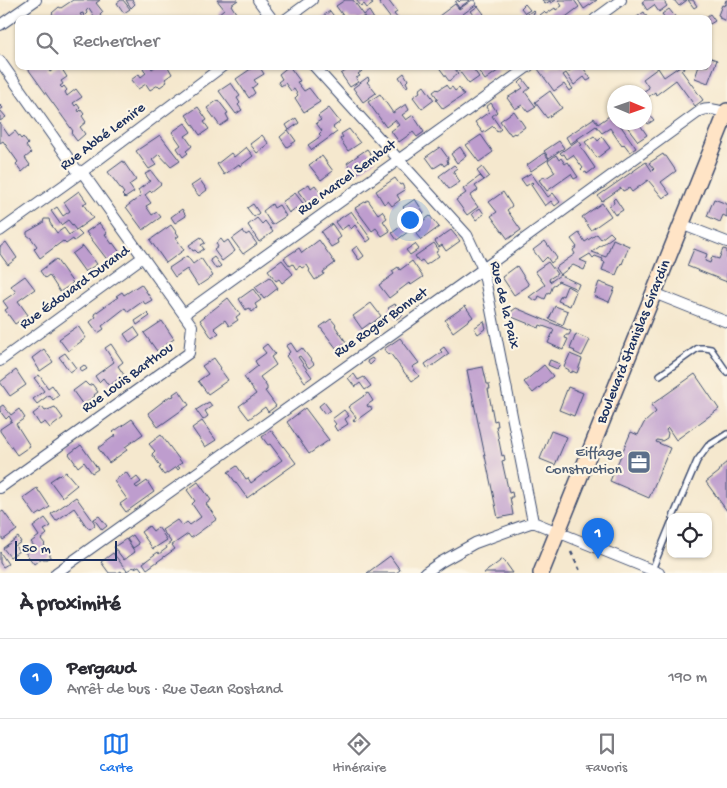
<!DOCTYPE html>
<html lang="fr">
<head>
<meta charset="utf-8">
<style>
	:root { --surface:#fff; --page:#f7f7f7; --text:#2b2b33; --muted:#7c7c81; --line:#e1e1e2; --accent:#1a73e8 }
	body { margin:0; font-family:"Gochi Hand",sans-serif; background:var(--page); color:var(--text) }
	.controls { position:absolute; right:15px; bottom:15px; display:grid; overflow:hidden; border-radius:10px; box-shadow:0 1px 4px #0004 }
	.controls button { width:45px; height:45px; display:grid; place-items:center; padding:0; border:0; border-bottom:1px solid var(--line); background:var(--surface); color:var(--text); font:25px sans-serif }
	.compass { position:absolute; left:607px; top:85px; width:45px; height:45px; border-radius:50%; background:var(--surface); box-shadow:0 1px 4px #0004; rotate:92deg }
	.scale { position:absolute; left:15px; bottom:12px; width:102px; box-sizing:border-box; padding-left:5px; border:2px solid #1b2f5e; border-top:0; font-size:14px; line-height:18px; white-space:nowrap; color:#1b2f5e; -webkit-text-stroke:4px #fcf5e5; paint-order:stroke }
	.you { position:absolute; left:409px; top:219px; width:18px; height:18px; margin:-12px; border:4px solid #fff; border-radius:50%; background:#1a73e8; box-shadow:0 0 0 8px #1a73e833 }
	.badge { display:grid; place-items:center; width:32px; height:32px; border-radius:50%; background:var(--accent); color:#fff; font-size:16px; font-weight:700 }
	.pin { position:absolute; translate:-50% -41px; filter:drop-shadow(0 1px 2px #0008) }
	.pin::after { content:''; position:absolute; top:26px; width:18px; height:15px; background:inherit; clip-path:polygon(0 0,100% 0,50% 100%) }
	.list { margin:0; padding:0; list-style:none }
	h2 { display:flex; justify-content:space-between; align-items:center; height:65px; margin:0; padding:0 20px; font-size:21px }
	h2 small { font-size:16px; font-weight:400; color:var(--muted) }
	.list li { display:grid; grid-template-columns:32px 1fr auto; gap:15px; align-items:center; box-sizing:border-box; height:80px; padding:0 20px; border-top:1px solid var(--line) }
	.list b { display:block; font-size:19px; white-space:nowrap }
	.list p { margin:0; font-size:16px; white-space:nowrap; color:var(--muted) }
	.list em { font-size:16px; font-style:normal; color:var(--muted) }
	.icon { flex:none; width:28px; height:28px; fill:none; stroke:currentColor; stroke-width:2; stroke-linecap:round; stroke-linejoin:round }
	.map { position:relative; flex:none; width:727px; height:573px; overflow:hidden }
	.search { position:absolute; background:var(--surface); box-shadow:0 1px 4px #0004; left:15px; right:15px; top:15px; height:55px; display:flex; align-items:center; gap:12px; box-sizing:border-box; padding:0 18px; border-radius:10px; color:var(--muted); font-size:19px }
	.sheet { height:145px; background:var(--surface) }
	nav { display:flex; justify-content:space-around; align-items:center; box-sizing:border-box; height:70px; border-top:1px solid var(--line); background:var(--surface); font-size:14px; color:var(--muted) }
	nav a { display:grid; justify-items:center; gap:2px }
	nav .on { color:var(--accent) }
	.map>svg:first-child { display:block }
</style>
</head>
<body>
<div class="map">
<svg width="727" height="573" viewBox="0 0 727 573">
	<rect width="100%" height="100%" fill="#fcf5e5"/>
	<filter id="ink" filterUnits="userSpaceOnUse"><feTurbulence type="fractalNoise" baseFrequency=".02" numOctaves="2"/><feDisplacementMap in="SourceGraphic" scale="10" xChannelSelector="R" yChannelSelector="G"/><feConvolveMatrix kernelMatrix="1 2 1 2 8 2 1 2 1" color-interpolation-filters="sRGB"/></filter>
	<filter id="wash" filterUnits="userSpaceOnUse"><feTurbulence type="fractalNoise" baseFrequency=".0096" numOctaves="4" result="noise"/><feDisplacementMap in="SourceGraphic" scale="20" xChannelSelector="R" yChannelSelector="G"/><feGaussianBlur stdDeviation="1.12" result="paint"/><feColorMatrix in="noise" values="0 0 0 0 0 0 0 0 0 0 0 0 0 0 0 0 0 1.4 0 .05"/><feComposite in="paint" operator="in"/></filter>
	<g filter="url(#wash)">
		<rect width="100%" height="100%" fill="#f5e8ce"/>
		<g id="blocks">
			<path fill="#be9dce" d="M73 0H100L96 3 103 12 100 15 102 19H96L89 8 86 11 87 13 84 16 83 13 80 14 82 17 79 19 77 17 74 19H67L65 16 61 19H56L52 13 59 7 61 8Z
				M121 0H123L130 9 124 13 117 3Z
				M126 0H132L135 4 131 8Z
				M217 0H238L231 5 236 13 228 19H221L218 14 224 9Z
				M345 0H353L364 15 369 11 374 19H366L364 16 360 19H350L347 15 344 17 336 6Z
				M356 0H370L373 4 367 8 364 4 361 6Z
				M383 0H388L397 12 394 14 398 19H391L379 3Z
				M458 0 459 2 461 0H470L459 8 455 2Z
				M472 0H474L477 4 456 19H441L439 16 455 4 459 9Z
				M542 0H556L551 3 550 1 545 4Z
				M558 0H574L579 7 563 19H539L541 17 540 15 544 12 546 14 555 8 556 10 562 6Z
				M578 0H597L584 9Z
				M645 0H663L667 6 659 12 654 5 647 10 642 2Z
				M674 0H687L679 6Z
				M688 0H693L697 6 694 8Z
				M726 0H727V21L719 18 720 16 718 15 722 5 724 6Z
				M525 4 530 10 525 13 521 8Z
				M478 6 484 14 477 19 471 11Z
				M669 9 677 19H666L662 14Z
				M533 10 535 12 533 13 537 19H518L522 16 523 18Z
				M330 11 336 19H319Z
				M644 12 648 19H634Z
				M710 14 715 21 710 24 708 22V19H703Z
				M708 57 717 60 708 83 695 78 699 66H708Z
				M26 66H50L47 68 50 72 58 66H60L67 77 61 81 63 84 60 86 62 88 64 86 67 90 65 92 67 96 76 89 82 97 73 103 75 106 77 104 80 108 78 110 79 112 81 110 84 114 82 116 86 122 80 127 85 134 77 141 71 133 73 131Z
				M145 66H150L152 69 156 66H170L168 67 172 74 165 79 167 82 160 87 158 85 150 90 146 84 138 89 131 80 139 74 141 77 146 73 143 68Z
				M255 66H259L264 74 254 80 257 84 252 88 255 93 249 98 236 79Z
				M289 66 300 81 297 82 304 91 309 88 320 102 304 112 295 98 298 95 294 89 291 91 285 83 281 86 278 82 282 79 279 74Z
				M353 66H358L362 71 358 74 360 76 356 78 358 82 350 87 341 74Z
				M438 66H453L458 73 449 81Z
				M464 66H471L479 77 469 84 457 68 459 67 460 69Z
				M475 66H496L499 70 485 80Z
				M542 66H545L548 70 553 66H564L568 72 576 66H582L591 79 587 81 584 77 574 85 566 73 563 75 573 89 569 91 564 84 554 91 538 69Z
				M680 66H687L681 70 703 100 695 106 676 80 656 95 655 92 644 100V91L649 88 643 79 658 68 664 77Z
				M404 73 408 80 406 82 408 86 406 87 399 77Z
				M368 77 369 80 367 82 376 93 363 102 353 88Z
				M523 79 530 88 525 92 536 107 528 112 522 105 515 109 507 98 523 88 519 83Z
				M231 83 240 96 237 98 240 103 238 105 242 110 236 114 219 91Z
				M446 85 449 89 452 87 455 91 459 88 464 95 443 109 436 100 438 99 433 92 437 89 438 90Z
				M424 86 434 100 422 109 413 97 420 92 419 90Z
				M550 91 562 108 547 118 535 102Z
				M380 94 393 113 406 104 409 110 402 115 406 120 413 115 424 132 417 137 413 132 399 142 391 131 399 125 395 120 386 127 368 102Z
				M218 100 228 113 226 114 229 120 220 126 207 108Z
				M491 103 497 112 492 116 501 129 497 132 493 126 483 133 475 122 489 112 486 107Z
				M0 105 3 108 0 110 6 117 0 121Z
				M198 107 207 120 204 122 209 129 200 135 186 115Z
				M329 108 340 122 333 127 337 132 312 150 308 145 321 136 319 134 322 131 316 123 321 120 318 116Z
				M644 108 654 120 648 124 644 118Z
				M514 111 525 127 515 134 514 133 511 135 509 132H508L500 121Z
				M612 114 614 118V122H618L636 148 630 152 624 144 622 146 610 128 602 133 596 126 570 144 566 137 594 118 598 124Z
				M296 118 299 123 289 130 286 125Z
				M627 122H638L647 135 638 141 625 124Z
				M0 123 9 136 15 131 21 139 23 137 28 144 26 146 31 153 25 158 30 165 22 172 16 164 18 162 3 141 0 143Z
				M185 123 191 132 185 136 192 146 186 151 188 153 183 157 177 148 181 145 172 132Z
				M349 129 360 143 348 151 340 139 343 137 341 134Z
				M288 130 296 141 287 147 280 137Z
				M160 135 180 161 171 167 159 154 152 160 156 165 149 169 136 151Z
				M262 135 269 144 257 153 250 144Z
				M481 135 493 152 479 162 466 145Z
				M594 136 598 141 602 137 610 148 597 158 585 142Z
				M578 140 582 145 580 146 595 168 587 174 586 172 584 173 581 170 583 168 573 155 567 159 564 154 562 155 560 153Z
				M559 141 564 148 549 158 544 151Z
				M246 147 253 156 240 166 239 164 224 175 217 164 231 153 234 157Z
				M440 147 448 158 447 160 448 163 444 166 442 163 434 168 426 157Z
				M460 147 466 156 457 163 451 154Z
				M367 149 375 160 355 175 347 163Z
				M544 153 549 159 531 171 527 165Z
				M663 154 664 156H666L676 171 661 182 670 194 663 198 648 180 632 192 629 188 623 191 621 188 602 201 598 196 646 162 652 171 654 169 649 163Z
				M556 155 559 160 561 158 565 164 568 162 578 177 574 179 571 174 547 191 539 180 544 177 546 178 555 172 548 161Z
				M322 156 333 171 321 180 309 165Z
				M123 161 136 180 129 185 134 192 125 198 122 195 124 193 108 172Z
				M454 165 457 168 453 171 460 182 449 189 439 176Z
				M482 167 489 176 484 180 477 171Z
				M151 171 161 184 151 192 150 191 145 195 151 203 146 206 152 215 157 212 161 217 143 230 126 207 141 196 138 190 150 181 145 174Z
				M531 173 548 197 553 193 560 202 555 206 551 201 545 206 531 185 533 183 532 182 526 186 521 179Z
				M480 176 484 180 475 186 478 190 470 196 478 207 467 215 456 200 466 193 463 189Z
				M395 178 400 185 402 184 405 190 397 195 400 200 392 206 388 201 384 204 376 191Z
				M200 180 207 190 199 196 191 186Z
				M309 184 311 188 315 185 323 196 309 206 298 191Z
				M79 191 87 202 83 204 93 218 76 230 68 220 61 225 51 211 57 207 63 216 70 211 64 202Z
				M503 192 512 206 507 210 521 230 508 239 491 216 497 212 489 202Z
				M295 193 306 207 299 212 296 208 289 213 282 202Z
				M615 198 623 210 615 215 609 206 614 203 613 200Z
				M415 199 424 213 413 220 409 215 405 218 401 212 405 209 403 207Z
				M714 199 727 204V217L723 215 720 222 707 216Z
				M368 200 378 214 382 211 387 218 383 221 390 231 382 236 376 228 372 231 355 208Z
				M602 203 611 216 591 230 582 217Z
				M253 204 259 213 254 217 247 208Z
				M272 204 274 208 279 205 286 216 272 225 263 211Z
				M480 208 484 214 476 220 472 214Z
				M182 209 186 216 175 223 171 217Z
				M351 211 371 239 367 242 355 225 351 229 348 225 341 230 335 222Z
				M430 216 439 227 421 240 416 234 421 230 417 225Z
				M257 218 262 224 265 221 273 232 259 242 248 225Z
				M44 219H49L50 223 57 233 64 228 69 235 77 230 82 235 74 241 73 239 66 244 63 241 40 258 34 249 37 246 31 238 27 235V232L43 223Z
				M408 221 413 228 397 240 392 233Z
				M99 223 107 233 105 234 112 244 113 243 121 254 109 262 86 232Z
				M332 224 341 237 337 240 338 243 331 247 321 232Z
				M171 225 179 236 176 238 184 250 166 263 150 240Z
				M451 230 460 241 446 251 442 245 439 247 435 241Z
				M243 231 246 235 249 233 257 244 243 254 232 239Z
				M610 232 614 236 592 252 606 257 613 239 629 246 622 264 621 263 616 275 602 270 605 262 602 261 603 259 595 256 593 258 590 254 580 260 587 263 584 270 573 265 560 275 555 268 575 254 573 250 577 247 571 239 579 233 585 242 597 234 601 239Z
				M201 237 205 243 201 245 204 249 198 253 195 250 193 251 189 245Z
				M221 239 224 243 228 240 235 251 222 261 214 250 218 247 216 243Z
				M319 240 335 263 323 272 324 274 315 280 309 271 310 270 307 265 302 268 300 266 296 269 293 264 290 266 284 258 299 248 302 253Z
				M545 241 557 258 551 263 547 257 542 262 533 250Z
				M6 242 17 258 8 265 0 254V247Z
				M434 243 439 250 436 252 439 256 426 265 422 260 419 262 415 256Z
				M415 244 419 249 410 255 406 250Z
				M83 246 97 264 85 272 72 254Z
				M357 246 364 256 359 260 352 250Z
				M694 249 707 254 705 261 710 263 712 257 719 259 723 249 727 250V282L687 266Z
				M187 256 193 264 201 258 213 276 198 286 187 269 175 277 169 268Z
				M214 257 221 266 216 269 210 260Z
				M56 259 73 283 60 292 49 275 45 278 40 271Z
				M282 260 293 274 282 283 279 279 276 281 268 270Z
				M412 261 423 277 411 285 409 283 389 298 379 285 394 274 392 271 398 267 400 270Z
				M548 262 557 274 549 279 550 282 560 275 579 284 577 289 558 281 556 284 553 285 550 293 548 292 545 299 539 296 537 301 529 297 545 285 535 271Z
				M517 266 529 285 514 295 502 277Z
				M25 276 35 289 18 301 28 315 15 324 5 310 8 308 3 301 16 292 11 286Z
				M270 277 278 288 264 299 255 287Z
				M599 282 615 288 609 302 594 296Z
				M141 284 152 300 145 304 143 301 128 312 125 308 102 326 104 329 98 333 90 322 96 317 94 314 118 297 116 296 122 292 124 295Z
				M567 286 576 291 570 306 558 301 561 295 563 296Z
				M253 289 261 300 255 304 257 308 252 312 249 308 246 310 239 299Z
				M228 298 240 314 236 317 238 320 229 326 225 320 214 328 219 333 212 338 200 320Z
				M371 303 381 316 371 324 370 323 362 329 353 316Z
				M395 304 403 315 396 319 388 308Z
				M465 306 473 317 453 332 445 320Z
				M555 306 568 311 563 325 549 319Z
				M516 308 571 331 569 335H566L565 338 568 339 563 350 548 343 554 330 540 325 539 328 507 315Z
				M147 313 150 316 137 325 135 321Z
				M331 319 336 325 335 326 346 342 337 349 320 327Z
				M162 321 174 339 157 351 144 333Z
				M484 321 486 328 478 334 474 328Z
				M78 326 86 338 68 351 59 339Z
				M134 327 140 336 130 343 124 334Z
				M576 334 590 340 582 356 574 352 575 351 570 349Z
				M400 338 419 363 412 367 419 376 412 381 408 376H407L390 353 388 355 384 349Z
				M291 343 297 352 302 348 314 364 309 368 300 356 298 357 312 377 305 382 286 356 290 352 286 346Z
				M111 344 123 362 118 366 124 375 109 386 103 378 99 382 95 376 114 362 105 348Z
				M267 344 275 354 271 357 276 365 260 377 267 387V390L265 391 276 406 268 412 265 407 249 419 239 406 256 394 244 377 258 366 255 361 266 353 262 348Z
				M444 347 449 354 428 369 425 364 442 352 440 350Z
				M44 349 53 362 40 371 32 358Z
				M65 353 76 368 70 372 59 357Z
				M570 354 582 359 577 373 572 371V373L569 372V370L564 367Z
				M214 358 221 368 220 369 228 380 208 394 198 381 208 374 202 366Z
				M372 358 374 361 370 365 367 361Z
				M550 360 560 364 557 369 548 365Z
				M84 365 87 369 82 372 80 368Z
				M544 365 553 376 533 393 524 382Z
				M483 367 487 384H489L490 389H488L494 421 497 420 498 426H496L502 456 504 455 505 460 502 461 509 493 512 492 513 497H510L513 515 498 518 467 370Z
				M16 370 26 385 10 396 0 382Z
				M354 374 358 380 364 377 371 386 365 390 360 383 355 387 348 378Z
				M695 374 719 409 676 440 668 428 666 430 668 433 667 438 662 441 657 440 656 442 670 448 649 498 610 481 631 432 638 435 644 423 656 412 651 405Z
				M39 375 48 388 52 385 59 395 53 400 49 395 37 404 33 399 44 391 34 378Z
				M85 382 89 386 92 384 98 392 94 395 95 396 83 405 73 391Z
				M568 387 583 393 574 416 559 410Z
				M179 390 189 405 158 427 148 413 170 396 171 397 174 396 173 394Z
				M368 393 373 401 367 405 368 407 370 406 372 409 354 422 353 421 356 417 348 407Z
				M209 402 212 406 205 411 208 416 203 420 196 410Z
				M324 402 330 410 325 414 319 406Z
				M3 405 11 415 19 409 25 418 16 424 30 446 17 455 0 431V429L12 421 9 416 6 419 0 411V407Z
				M42 407 45 411 55 407 63 418 50 428 45 422 40 425 33 414Z
				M305 408 329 440 309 454 287 422Z
				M344 410 349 416 345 419 348 424 337 431 334 426 336 424 332 419Z
				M132 419 143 434 125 447 127 450 109 463 98 448 116 435 113 432Z
				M202 421 216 440 205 447 192 428Z
				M271 430 296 463 247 498 228 472 237 466 246 479 248 478 251 483 282 460 270 444 268 445 262 437Z
				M551 431 567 437 555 465 540 459Z
				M161 435 182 463 177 466 180 468 178 470 176 467 164 475 159 468 161 467 152 454 155 451 149 444Z
				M81 445 98 469 92 473 84 462 78 467 69 454Z
				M727 462V511L706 482 719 472 721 467Z
				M66 472 77 485 62 497 50 481 59 475 60 476Z
				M126 472 132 481 137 477 141 482 135 486 137 488 147 481 154 492 126 512 120 504 127 499 114 481Z
				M198 482 211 500 206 504 217 519 191 538 188 534 172 545 175 549 147 569 143 563 158 552 159 554 167 548 166 546 171 542 162 530 177 520 182 526 187 522 190 525 201 517 192 504 195 501 187 490Z
				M37 488 39 492H40L50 507 36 516 23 498Z
				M76 497 94 522 95 525 90 529 87 527 74 508 56 521 51 514Z
				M3 511 17 530 3 540 0 535V513Z
				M99 516 107 526 102 530 94 519Z
				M45 518 51 526 44 530 47 534 41 539 45 544 44 545 50 554V557L47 559H43L42 558 34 564 25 552 34 546 31 542 39 536 33 527Z
				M149 526 153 531 158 527 167 540 153 549 141 532Z
				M133 535 139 544 133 548 127 539Z
				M18 537 21 542 15 546 19 551 10 557 3 548Z
				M126 539 135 552 124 560 114 547Z
				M0 552 8 564 3 567 0 563Z
				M113 553 127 571 133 567 134 568 139 566 144 573H122L121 571 118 573H109L101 562Z
				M390 556 400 570 396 573H367Z
				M503 559 513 573H484Z"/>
		</g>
	</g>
	<g filter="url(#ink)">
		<use href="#blocks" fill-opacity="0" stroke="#3c4b6f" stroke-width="1"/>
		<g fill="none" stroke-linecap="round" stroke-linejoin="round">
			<g stroke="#3c4b6f" stroke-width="8">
				<path id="service" d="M660 375 698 348H705L711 349 727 372
					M673 517 697 461 708 446 727 434
					M652 570 671 523"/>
			</g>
			<g stroke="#3c4b6f" stroke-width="12">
				<path id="minor" d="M258 0 272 19
					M286 19 312 0
					M595 19 621 0
					M0 25 36 0
					M0 61 76 169 82 172 192 326 189 353 0 488
					M314 66 467 235 483 269 533 522
					M681 224 727 242
					M0 231 82 172 223 66
					M654 293 727 322
					M184 314 529 66
					M0 361 143 257
					M533 522 659 573
					M56 573 483 269 700 111C710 107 717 110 726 113
					M425 573 441 562 475 543 533 522"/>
			</g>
			<g stroke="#3c4b6f" stroke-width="18">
				<path id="secondary" d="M541 573 727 111"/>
			</g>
			<path stroke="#3c4b6f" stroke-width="2.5" stroke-dasharray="4 4" stroke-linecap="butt" d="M571 552 581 573"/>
			<use href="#service" stroke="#fff" stroke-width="5"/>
			<use href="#minor" stroke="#fff" stroke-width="10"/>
			<use href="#secondary" stroke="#ffe4c6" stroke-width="15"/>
		</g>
	</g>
	<defs>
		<g id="office-square" transform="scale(1.25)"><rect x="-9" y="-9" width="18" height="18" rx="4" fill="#5c6f8a" stroke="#fcf5e5"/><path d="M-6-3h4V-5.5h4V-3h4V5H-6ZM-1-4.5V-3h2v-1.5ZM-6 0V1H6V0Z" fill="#fff"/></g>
	</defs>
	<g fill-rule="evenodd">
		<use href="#office-square" x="639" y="462"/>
	</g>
	<g text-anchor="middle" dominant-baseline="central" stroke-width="4.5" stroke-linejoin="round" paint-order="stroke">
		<g font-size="15" fill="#1b2f5e" stroke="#fcf5e5">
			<text transform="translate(103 137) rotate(-37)">Rue Abbé Lemire</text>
			<text transform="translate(347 178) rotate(-36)">Rue Marcel Sembat</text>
			<text transform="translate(75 288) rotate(-36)">Rue Édouard Durand</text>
			<text transform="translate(504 305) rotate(77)">Rue de la Paix</text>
			<text transform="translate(381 323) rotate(-35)">Rue Roger Bonnet</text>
			<text transform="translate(634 342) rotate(-68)">Boulevard Stanislas Girardin</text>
			<text transform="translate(128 378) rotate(-36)">Rue Louis Barthou</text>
		</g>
		<g font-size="15" fill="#4e5e75" stroke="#fcf5e5" text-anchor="end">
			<text x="622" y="453">Eiffage<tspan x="622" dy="17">Construction</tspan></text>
		</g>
	</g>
</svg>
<div class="controls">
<button><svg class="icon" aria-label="locate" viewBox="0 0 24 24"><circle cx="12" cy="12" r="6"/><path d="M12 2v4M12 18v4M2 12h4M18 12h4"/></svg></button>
</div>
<svg class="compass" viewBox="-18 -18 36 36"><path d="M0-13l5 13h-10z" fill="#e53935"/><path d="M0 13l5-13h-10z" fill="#7c7c81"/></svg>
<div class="scale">50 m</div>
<div class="you"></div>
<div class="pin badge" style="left:598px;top:559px">1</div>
<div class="search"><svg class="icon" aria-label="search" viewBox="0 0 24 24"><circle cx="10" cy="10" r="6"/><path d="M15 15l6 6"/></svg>Rechercher</div>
</div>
<section class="sheet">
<h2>À proximité<small></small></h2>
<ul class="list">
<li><span class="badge">1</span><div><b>Pergaud</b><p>Arrêt de bus · Rue Jean Rostand</p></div><em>190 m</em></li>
</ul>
</section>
<nav>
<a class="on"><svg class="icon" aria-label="map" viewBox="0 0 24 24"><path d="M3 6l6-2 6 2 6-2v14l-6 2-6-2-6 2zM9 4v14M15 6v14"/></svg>Carte</a>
<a><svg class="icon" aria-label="directions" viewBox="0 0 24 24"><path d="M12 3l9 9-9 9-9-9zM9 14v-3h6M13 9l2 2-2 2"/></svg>Itinéraire</a>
<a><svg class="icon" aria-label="saved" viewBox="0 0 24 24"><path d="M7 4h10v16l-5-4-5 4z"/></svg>Favoris</a>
</nav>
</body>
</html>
